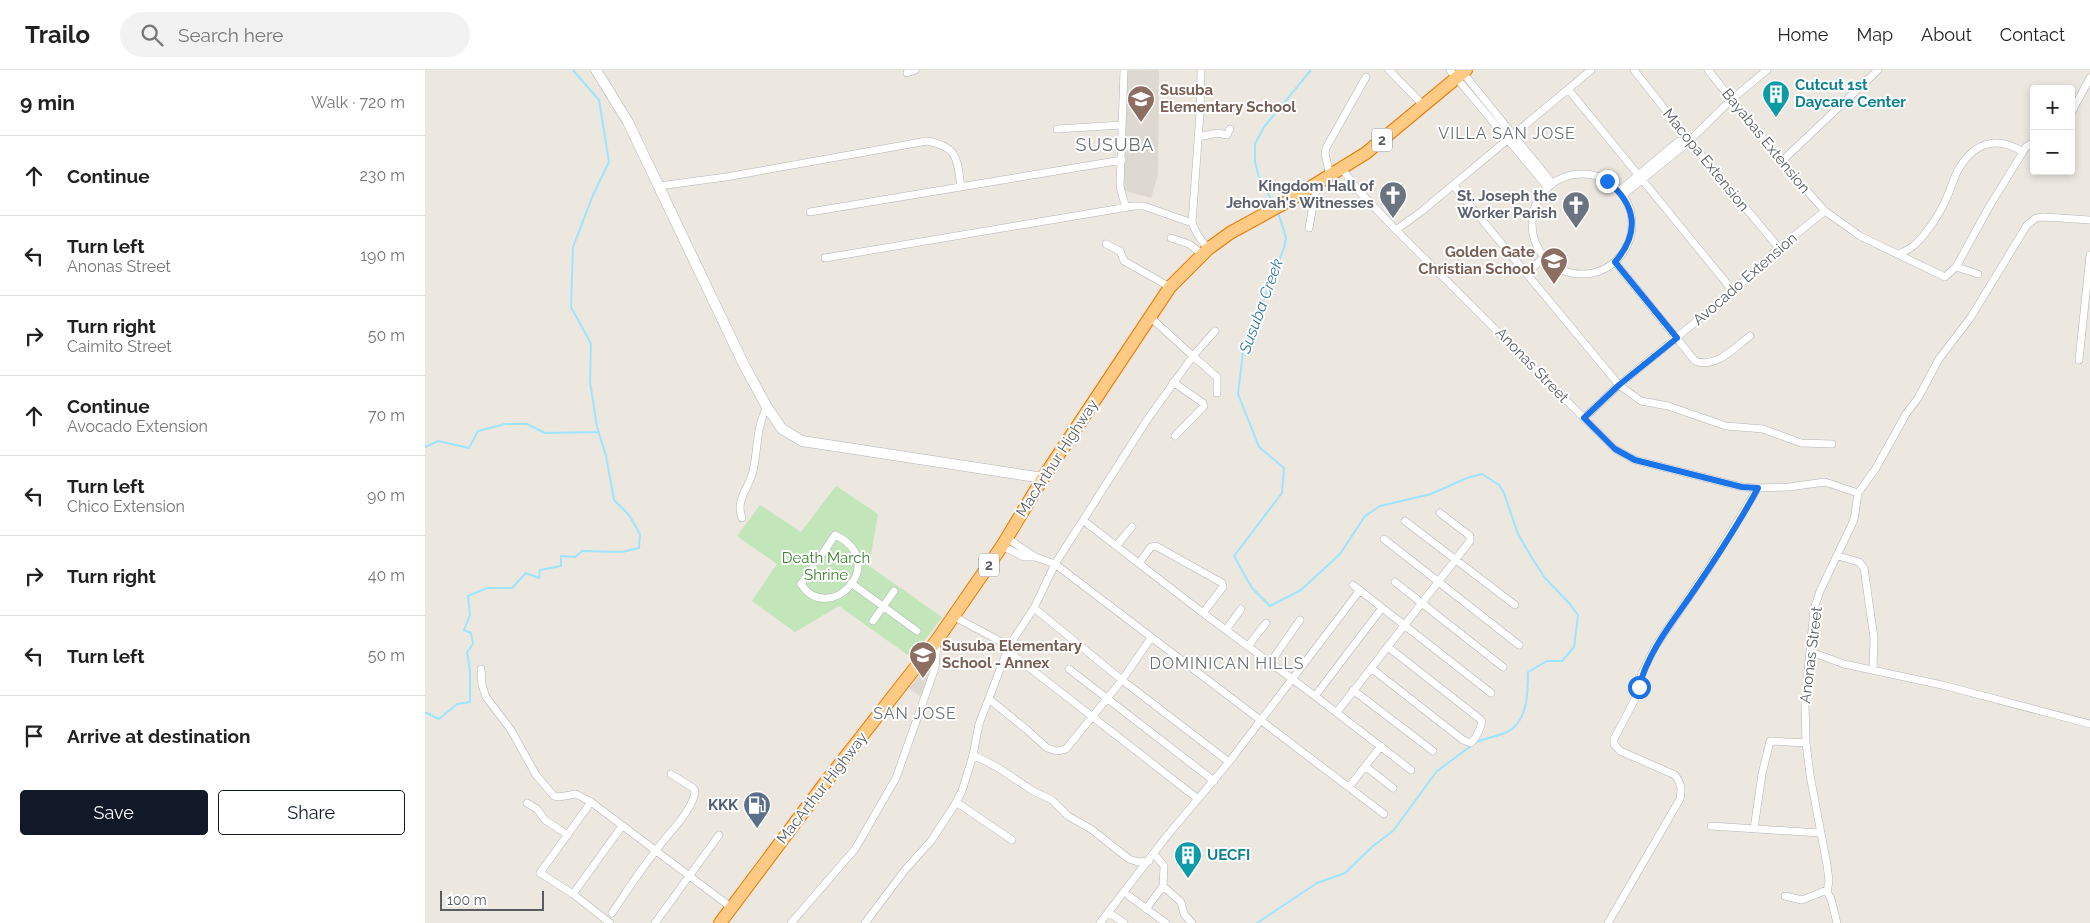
<!DOCTYPE html>
<html lang="en">
<head>
<meta charset="utf-8">
<style>
	:root { --surface:#fff; --page:#f2f2f2; --text:#222; --muted:#767676; --line:#e0e0e0; --accent:#111827 }
	body { margin:0; font-family:Raleway,sans-serif; background:var(--page); color:var(--text) }
	.controls { position:absolute; right:15px; top:15px; display:grid; overflow:hidden; border-radius:5px; box-shadow:0 2px 8px #0003 }
	.controls button { width:45px; height:45px; display:grid; place-items:center; padding:0; border:0; border-bottom:1px solid var(--line); background:var(--surface); color:var(--text); font:25px sans-serif }
	.scale { position:absolute; left:15px; bottom:12px; width:104px; box-sizing:border-box; padding-left:5px; border:2px solid #585e61; border-top:0; font-size:14px; line-height:18px; white-space:nowrap; color:#585e61; -webkit-text-stroke:4px #fff; paint-order:stroke }
	.stop { position:absolute; width:15px; height:15px; margin:-11px; border:4px solid #1a73e8; border-radius:50%; background:#fff }
	.stop.end { background:#1a73e8; border-color:#fff; box-shadow:0 1px 5px #0008 }
	.list { margin:0; padding:0; list-style:none }
	h2 { display:flex; justify-content:space-between; align-items:center; height:65px; margin:0; padding:0 20px; font-size:21px }
	h2 small { font-size:16px; font-weight:400; color:var(--muted) }
	.list li { display:grid; grid-template-columns:32px 1fr auto; gap:15px; align-items:center; box-sizing:border-box; height:80px; padding:0 20px; border-top:1px solid var(--line) }
	.list b { display:block; font-size:19px; white-space:nowrap }
	.list p { margin:0; font-size:16px; white-space:nowrap; color:var(--muted) }
	.list em { font-size:16px; font-style:normal; color:var(--muted) }
	.actions { display:flex; gap:10px; padding:15px 20px }
	.actions a { flex:1; padding:11px 0; border:1px solid var(--accent); border-radius:5px; text-align:center; font-size:18px; color:var(--accent) }
	.actions .main { background:var(--accent); color:#fff }
	.icon { flex:none; width:28px; height:28px; fill:none; stroke:currentColor; stroke-width:2; stroke-linecap:round; stroke-linejoin:round }
	.map { position:relative; flex:none; width:1665px; height:853px; overflow:hidden }
	header { display:flex; align-items:center; gap:30px; box-sizing:border-box; height:70px; padding:0 25px; background:var(--surface); border-bottom:1px solid var(--line) }
	header strong { font-size:24px }
	nav { display:flex; gap:28px; margin-inline-start:auto; font-size:18px }
	.search { width:350px; height:45px; background:var(--page); display:flex; align-items:center; gap:12px; box-sizing:border-box; padding:0 18px; border-radius:28px; color:var(--muted); font-size:19px }
	main { display:flex }
	aside { flex:1; background:var(--surface) }
	.map>svg:first-child { display:block }
</style>
</head>
<body>
<header>
<strong>Trailo</strong>
<div class="search"><svg class="icon" aria-label="search" viewBox="0 0 24 24"><circle cx="10" cy="10" r="6"/><path d="M15 15l6 6"/></svg>Search here</div>
<nav><a>Home</a><a>Map</a><a>About</a><a>Contact</a></nav>
</header>
<main>
<aside>
<h2>9 min<small>Walk · 720 m</small></h2>
<ul class="list">
<li><svg class="icon" aria-label="ahead" viewBox="0 0 24 24"><path d="M12 20V5M6 11l6-6 6 6"/></svg><div><b>Continue</b></div><em>230 m</em></li>
<li><svg class="icon" aria-label="left" viewBox="0 0 24 24"><path d="M17 20v-9H6M10 6l-5 5 5 5"/></svg><div><b>Turn left</b><p>Anonas Street</p></div><em>190 m</em></li>
<li><svg class="icon" aria-label="right" viewBox="0 0 24 24"><path d="M7 20v-9h11M14 6l5 5-5 5"/></svg><div><b>Turn right</b><p>Caimito Street</p></div><em>50 m</em></li>
<li><svg class="icon" aria-label="ahead" viewBox="0 0 24 24"><path d="M12 20V5M6 11l6-6 6 6"/></svg><div><b>Continue</b><p>Avocado Extension</p></div><em>70 m</em></li>
<li><svg class="icon" aria-label="left" viewBox="0 0 24 24"><path d="M17 20v-9H6M10 6l-5 5 5 5"/></svg><div><b>Turn left</b><p>Chico Extension</p></div><em>90 m</em></li>
<li><svg class="icon" aria-label="right" viewBox="0 0 24 24"><path d="M7 20v-9h11M14 6l5 5-5 5"/></svg><div><b>Turn right</b></div><em>40 m</em></li>
<li><svg class="icon" aria-label="left" viewBox="0 0 24 24"><path d="M17 20v-9H6M10 6l-5 5 5 5"/></svg><div><b>Turn left</b></div><em>50 m</em></li>
<li><svg class="icon" aria-label="arrive" viewBox="0 0 24 24"><path d="M6 21V4h12l-3 4 3 4H6"/></svg><div><b>Arrive at destination</b></div></li>
</ul>
<div class="actions"><a class="main">Save</a><a>Share</a></div>
</aside>
<div class="map">
<svg width="1665" height="853" viewBox="0 0 1665 853">
	<rect width="100%" height="100%" fill="#ece7df"/>
	<path fill="#ded9d0" d="M701 0H734L733 105 726 128 697 120Z
		M506 590 510 594 498 628 484 618Z"/>
	<path fill="#c2e5ba" d="M411 416 453 444 444 496 517 547 487 588 414 536 370 562 327 531 352 494 312 466 335 435 376 462Z"/>
	<g fill="none" stroke-linecap="round" stroke-linejoin="round">
		<path stroke="#9de5ff" stroke-width="2" d="M848 133 834 107 830 92V74L839 57 886 0
			M853 142 861 168 859 178 818 282 813 324 834 377 859 398 857 423 809 486 827 518 845 536 876 520 915 484 940 446 955 436 1006 424 1042 408 1057 404 1074 415 1079 423 1093 464 1107 488 1120 508 1144 533 1153 545 1149 577 1137 591H1122L1103 602C1103 623 1103 653 1080 663 1070 667 1059 668 1050 673
			M0 377 13 371 44 378 53 361 80 354H102L120 363 174 362
			M0 643H2L14 649 32 634 45 632V601L42 582 48 574 46 563 39 560 45 545 43 526 62 518H87L101 503 114 508 115 500 136 496V486L150 487 157 481 197 482 214 478 215 464 204 445 189 430 181 386 172 357 165 312 166 274 146 237 148 177 168 125 184 92 174 30 148 0
			M832 853 892 813 920 803 948 776 968 761 1012 701 1046 676"/>
		<g stroke="#b1b4b8" stroke-width="8">
			<path id="street" d="M699 0 695 117 701 138
				M776 0 775 43 767 153 772 164 783 179
				M964 0 999 36
				M1025 0 1123 118
				M1209 0 1264 70 1354 178
				M1283 0 1366 103 1400 141 1435 166 1520 207 1531 197 1564 137 1601 77 1609 72
				M482 3 490 0
				M1038 3 1128 114
				M1143 19 1308 221
				M1646 43 1665 8
				M632 59 697 55
				M773 67 793 63 802 65 805 59
				M1357 91 1453 0
				M917 99 934 121 971 160 1190 379 1210 390 1317 417 1333 418 1364 417 1400 412 1433 423 1429 450 1395 521 1389 539 1380 632 1381 673 1385 705 1402 795 1404 811 1402 822 1406 829 1412 853
				M1107 154a50 50 0 1 1 100 0a50 50 0 1 1-100 0Z
				M905 106 900 83 901 78 941 7
				M1028 115 1194 315 1216 331 1243 336 1301 356 1338 359 1376 373 1407 374
				M234 116 301 107 502 71C534 77 532 90 536 117
				M1194 121 1254 71 1264 70
				M1198 125 1260 75 1307 29 1342 0
				M385 142 697 90
				M884 158 892 113
				M971 160 997 141 1166 0
				M746 168 764 174 777 184
				M681 174 695 181 699 191 745 217
				M1474 184C1478 182 1483 180 1487 177 1500 167 1516 142 1522 127 1526 119 1528 110 1532 102 1547 74 1570 64 1598 82
				M400 188 709 136H719L767 153
				M1190 192 1270 291C1291 299 1309 278 1325 266
				M1531 197 1553 204
				M1102 203 1119 187
				M726 248 768 286 790 261
				M1654 290 1665 185
				M748 312 778 333 779 336 750 366
				M1159 348 1194 315 1308 221 1354 178 1400 141
				M1433 423 1451 398 1481 344 1493 328 1514 289 1546 247 1602 155 1611 148 1619 147 1665 150
				M317 448C310 429 324 419 328 401 333 380 331 357 342 337
				M659 451 778 543 890 626 986 700
				M980 451 1090 535
				M582 468 610 487 630 494 959 744
				M959 469 1094 575
				M577 476 599 487H610
				M691 476 707 457
				M1413 486 1434 492 1439 498 1449 568 1448 600
				M714 493 726 477 731 476 797 513 798 517 778 543
				M388 497 376 514C404 557 467 492 410 465L398 483
				M970 512 1078 597
				M426 513 492 561
				M928 515 1066 623
				M609 538 697 610 804 692
				M528 546 584 576
				M448 551 469 521
				M801 560 816 539
				M823 576 841 553
				M583 581 773 729
				M1386 582 1419 594 1517 615 1665 654
				M845 593 875 550
				M946 598 1038 670 1046 673C1051 668 1055 659 1057 652L1055 649 963 577
				M56 599 57 615 61 627 86 660 111 705 129 726 134 727 151 724 166 732 307 838
				M644 599 789 711
				M928 620 1008 681
				M890 626 957 538
				M564 629 601 659 622 678 632 681 641 679 697 610 726 568
				M912 642 1045 471V466L1015 443
				M940 696 968 718
				M924 717 956 676
				M166 732 115 803 148 824 197 756
				M531 732 587 770
				M102 733 112 739 120 750 143 765
				M1286 756 1395 763
				M1329 759 1337 704 1345 671 1381 673
				M729 784 739 796 738 816 756 832 759 844 767 853
				M724 791 713 792 704 789 666 759 643 746 627 730 608 721 572 697 548 685 554 654 584 576 609 538 630 494 722 350 768 286 792 307V323
				M148 824 185 853
				M704 826 741 853
				M1360 826 1377 830 1402 820
				M721 839 738 816
				M683 842 699 853
				M187 843C202 821 216 799 232 779 243 764 269 739 270 721L268 718 246 704
				M230 853 294 765
				M366 853 430 779 471 708 510 598 512 573
				M440 853 480 800 506 771 529 736 537 721 548 685
				M675 853 741 767 804 692 935 520
				M1183 853 1255 729C1257 719 1256 713 1250 705L1195 681 1189 674V669L1210 629 1217 603 1230 577 1285 496 1333 418"/>
		</g>
		<g stroke="#afb5b8" stroke-width="11">
			<path id="secondary" d="M171 0 203 52 319 295 342 337 357 359 377 371 618 408"/>
		</g>
		<g stroke="#ec7900" stroke-width="14">
			<path id="highway" d="M295 853 400 713 512 570 577 476 618 408 745 217 783 179 805 163 865 130 941 83 1041 0"/>
		</g>
		<use href="#street" stroke="#fff" stroke-width="7"/>
		<use href="#secondary" stroke="#fff" stroke-width="10"/>
		<use href="#highway" stroke="#ffca84" stroke-width="12"/>
	</g>
	<g fill="none" stroke-linecap="round" stroke-linejoin="round">
		<path stroke="#1a73e8" stroke-width="6" d="M1182 111C1212 135 1215 163 1190 192L1252 268 1194 315 1159 348 1190 379 1210 390 1317 417 1333 418C1313 455 1290 490 1266 525 1246 554 1223 582 1214 617"/>
	</g>
	<defs>
		<g id="building-pin" transform="scale(1.4375)"><path d="M0 17L-7.5 6A9.5 9.5 0 1 1 7.5 6Z" fill="#0f9aa8" stroke="#fff"/><path d="M-4-6H4V6H1V3H-1V6H-4ZM-2.5-4.3h1.7v1.8h-1.7ZM.8-4.3h1.7v1.8H.8ZM-2.5-1h1.7V.8h-1.7ZM.8-1h1.7V.8H.8Z" fill="#fff"/></g>
		<g id="school-pin" transform="scale(1.4375)"><path d="M0 17L-7.5 6A9.5 9.5 0 1 1 7.5 6Z" fill="#8d6e63" stroke="#fff"/><path d="M0-5L7-2L0 1L-7-2ZM-4 1L0 2.5L4 1V4Q0 6-4 4Z" fill="#fff"/></g>
		<g id="church-pin" transform="scale(1.4375)"><path d="M0 17L-7.5 6A9.5 9.5 0 1 1 7.5 6Z" fill="#6b7280" stroke="#fff"/><path d="M-1.2-6h2.4v3.5h3.3v2.4h-3.3V6h-2.4V-.1h-3.3v-2.4h3.3Z" fill="#fff"/></g>
		<g id="fuel-pin" transform="scale(1.4375)"><path d="M0 17L-7.5 6A9.5 9.5 0 1 1 7.5 6Z" fill="#5c6f8a" stroke="#fff"/><path d="M-5.5-6h7V0h2V4h1.3V-2.5L3-4.5l.8-.8L6-3V5H2.5V1h-1V6h-7ZM-4.2-4.7v3.2H.2V-4.7Z" fill="#fff"/></g>
	</defs>
	<g fill-rule="evenodd">
		<use href="#building-pin" x="1351" y="24"/>
		<use href="#school-pin" x="716" y="29"/>
		<use href="#church-pin" x="968" y="125"/>
		<use href="#church-pin" x="1151" y="135"/>
		<use href="#school-pin" x="1129" y="191"/>
		<use href="#school-pin" x="498" y="585"/>
		<use href="#fuel-pin" x="332" y="735"/>
		<use href="#building-pin" x="763" y="785"/>
	</g>
	<g text-anchor="middle" dominant-baseline="central" stroke-width="4" stroke-linejoin="round" paint-order="stroke">
		<g fill="#fff" stroke="#8a8e90" stroke-width="1">
			<rect x="947" y="58.5" width="20" height="23" rx="4"/>
			<rect x="554" y="483.5" width="20" height="23" rx="4"/>
		</g>
		<g font-size="14" font-weight="bold" fill="#585e61">
			<text x="957" y="70">2</text>
			<text x="564" y="495">2</text>
		</g>
		<g font-size="15" font-weight="bold" fill="#0d838f" stroke="#fff" text-anchor="start">
			<text x="1370" y="15">Cutcut 1st<tspan x="1370" dy="17">Daycare Center</tspan></text>
			<text x="782" y="785">UECFI</text>
		</g>
		<g font-size="15" font-weight="bold" fill="#785e54" stroke="#fff" text-anchor="start">
			<text x="735" y="20">Susuba<tspan x="735" dy="17">Elementary School</tspan></text>
			<text x="1110" y="182" text-anchor="end">Golden Gate<tspan x="1110" dy="17">Christian School</tspan></text>
			<text x="517" y="576">Susuba Elementary<tspan x="517" dy="17">School - Annex</tspan></text>
		</g>
		<g font-size="15" fill="#585e61" stroke="#fff">
			<text transform="translate(1341 71) rotate(51)">Bayabas Extension</text>
			<text transform="translate(1281 90) rotate(51)">Macopa Extension</text>
			<text transform="translate(1320 209) rotate(-41)">Avocado Extension</text>
			<text transform="translate(1107 295) rotate(46)">Anonas Street</text>
			<text transform="translate(632 388) rotate(-57)">MacArthur Highway</text>
			<text transform="translate(1386 585) rotate(-83)">Anonas Street</text>
			<text transform="translate(397 718) rotate(-52)">MacArthur Highway</text>
		</g>
		<g font-size="15" font-weight="bold" fill="#5b616d" stroke="#fff" text-anchor="end">
			<text x="949" y="116">Kingdom Hall of<tspan x="949" dy="17">Jehovah's Witnesses</tspan></text>
			<text x="1132" y="126">St. Joseph the<tspan x="1132" dy="17">Worker Parish</tspan></text>
		</g>
		<g font-size="15" fill="#3b8130" stroke="#fff">
			<text x="401" y="488">Death March<tspan x="401" dy="17">Shrine</tspan></text>
		</g>
		<g font-size="15" font-weight="bold" fill="#4e5e75" stroke="#fff" text-anchor="end">
			<text x="313" y="735">KKK</text>
		</g>
		<g font-size="16" letter-spacing="1" fill="#697073" stroke="#fff">
			<text x="1082" y="63">VILLA SAN JOSE</text>
			<text x="802" y="593">DOMINICAN HILLS</text>
			<text x="490" y="643">SAN JOSE</text>
		</g>
		<g font-size="16" font-style="italic" fill="#337ca1" stroke="#fff">
			<text transform="translate(836 236) rotate(-70)">Susuba Creek</text>
		</g>
		<g font-size="18" letter-spacing="1" fill="#697073" stroke="#fff">
			<text x="690" y="74">SUSUBA</text>
		</g>
	</g>
</svg>
<div class="controls">
<button>+</button>
<button>−</button>
</div>
<div class="scale">100 m</div>
<div class="stop" style="left:1214px;top:617px"></div>
<div class="stop end" style="left:1182px;top:111px"></div>
</div>
</main>
</body>
</html>
